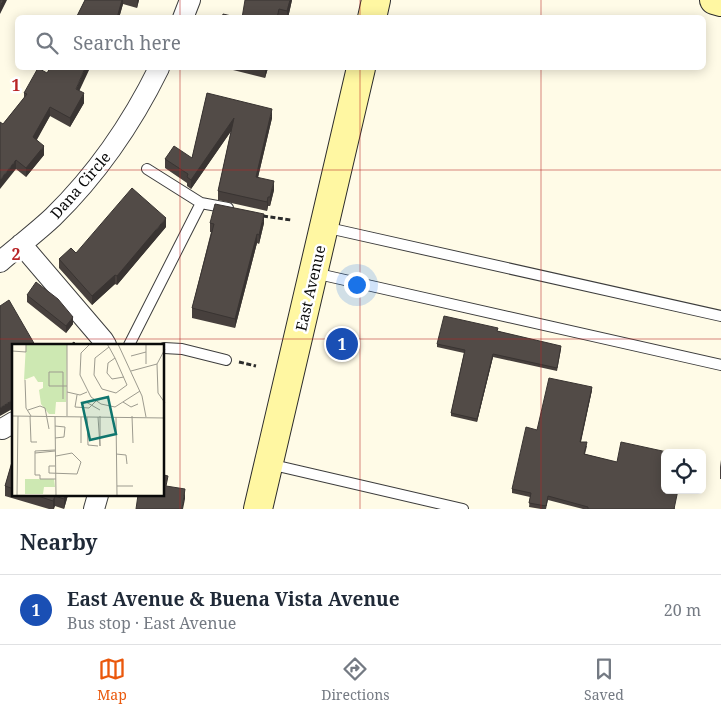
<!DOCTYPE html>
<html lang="en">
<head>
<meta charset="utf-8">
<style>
	:root { --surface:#fff; --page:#f2f2f3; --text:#1f2937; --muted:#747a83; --line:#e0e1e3; --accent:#ea580c }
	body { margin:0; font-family:"Noto Serif",serif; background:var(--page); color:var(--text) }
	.controls { position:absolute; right:15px; bottom:15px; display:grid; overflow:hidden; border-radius:8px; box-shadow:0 2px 12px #0003 }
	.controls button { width:45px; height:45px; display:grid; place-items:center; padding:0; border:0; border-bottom:1px solid var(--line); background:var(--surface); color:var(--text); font:25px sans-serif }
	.you { position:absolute; left:356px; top:284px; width:18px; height:18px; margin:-12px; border:4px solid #fff; border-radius:50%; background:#1a73e8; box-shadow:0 0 0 8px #1a73e833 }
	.badge { display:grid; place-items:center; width:32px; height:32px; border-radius:50%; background:var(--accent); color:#fff; font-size:16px; font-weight:700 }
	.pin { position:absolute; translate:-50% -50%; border:2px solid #fff; box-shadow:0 1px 5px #0006 }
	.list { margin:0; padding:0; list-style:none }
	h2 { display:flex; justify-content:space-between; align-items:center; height:65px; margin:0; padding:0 20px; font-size:21px }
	h2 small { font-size:16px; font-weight:400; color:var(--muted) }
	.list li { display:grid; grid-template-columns:32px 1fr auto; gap:15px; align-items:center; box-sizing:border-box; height:70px; padding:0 20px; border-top:1px solid var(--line) }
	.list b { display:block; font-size:19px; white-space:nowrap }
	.list p { margin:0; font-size:16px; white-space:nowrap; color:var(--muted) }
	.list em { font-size:16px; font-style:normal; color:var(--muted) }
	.icon { flex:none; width:28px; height:28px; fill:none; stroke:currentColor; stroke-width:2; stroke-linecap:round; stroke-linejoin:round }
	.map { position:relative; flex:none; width:721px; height:509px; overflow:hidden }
	.search { position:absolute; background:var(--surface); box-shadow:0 2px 12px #0003; left:15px; right:15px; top:15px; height:55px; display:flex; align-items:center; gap:12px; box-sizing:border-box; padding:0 18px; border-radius:8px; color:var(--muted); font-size:19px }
	.sheet { height:135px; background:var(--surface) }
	nav { display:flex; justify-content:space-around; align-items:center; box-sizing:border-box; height:70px; border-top:1px solid var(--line); background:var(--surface); font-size:14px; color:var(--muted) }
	nav a { display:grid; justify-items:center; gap:2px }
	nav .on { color:var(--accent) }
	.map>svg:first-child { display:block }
</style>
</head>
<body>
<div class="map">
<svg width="721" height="509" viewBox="0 0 721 509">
	<rect width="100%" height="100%" fill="#fffbe7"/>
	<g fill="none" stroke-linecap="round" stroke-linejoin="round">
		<g stroke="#3d3d3d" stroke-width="12">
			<path id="lane" d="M147 169 201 203 228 208
				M324 227 721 316
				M314 273 721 365
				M129 345 201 203
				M164 348 182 349 226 360
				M269 464 463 509"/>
		</g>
		<g stroke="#3d3d3d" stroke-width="22">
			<path id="street" d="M183 18 190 0
				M21 244 103 340 106 345
				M0 262C17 247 36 233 53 217 97 174 132 123 159 68
				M2 429 14 422
				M94 509 98 495"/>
		</g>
		<g stroke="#2c2c2c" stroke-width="30">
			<path id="secondary" d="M714 0 721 2
				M372 18 376 0
				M258 509 361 68"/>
		</g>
		<path stroke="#2c2c2c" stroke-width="3" stroke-dasharray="5 2.5" stroke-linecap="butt" d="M263 216 291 220
			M239 362 256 366"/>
		<use href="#lane" stroke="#fff" stroke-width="10"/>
		<use href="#street" stroke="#fff" stroke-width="20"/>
		<use href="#secondary" stroke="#fff7a2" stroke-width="28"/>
	</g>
	<path fill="#47403d" d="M85 0H139L137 8 123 4 119 18H76Z
		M292 0 288 18H242Z
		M225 68H268L265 78Z
		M79 91 84 103 70 127 50 116 36 140 44 155 26 177 16 169 3 124 24 98V93Z
		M207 93 272 118 258 177 274 190 270 206H268L267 211 218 200V191L231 131 191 189 187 186V183L165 168V159L192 158Z
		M210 223H264L259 244 257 243 235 328 192 318V308L211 232H210Z
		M166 227 117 285 115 284 92 305 59 268V259Z
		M27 295 73 324 66 333 27 302Z
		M498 331 561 349 557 371 493 357 477 422 451 416V413L464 353 437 347V344Z
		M592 390 581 442 587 446 585 454 662 474 675 509H583L548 500 546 509H541L529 507 530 497 512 493V489L537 430Z
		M14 455V495H68L64 509 55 506 54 509H49L5 496V486Z
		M721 460V479H720V467Z"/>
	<path fill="#393432" d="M3 0H7L0 14V7Z
		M122 0H123V4L119 18H117Z
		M137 0H139L137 8Z
		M290 0H292L288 18H287V11Z
		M85 68H90L76 98V89Z
		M265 68H268L265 78Z
		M84 93V103L70 127V118Z
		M50 107V116L33 147V137Z
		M272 109V118L256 186V177Z
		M234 118V127L191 189V180Z
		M44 146V155L26 177V168Z
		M16 160V169L0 189V180Z
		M274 181V190L270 206V197Z
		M268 197V206L267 211V202Z
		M264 214V223L259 244V235Z
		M166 218V227L117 285V276Z
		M257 234V243L235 328V319Z
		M115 275V284L92 305V296Z
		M73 317V324L66 333V326Z
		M493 354V357L477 422V419Z
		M592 387V390L580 445V442Z
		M14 399V408L0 416V408Z
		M185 489V499L183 509H182Z
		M65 495H68L64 509V499Z
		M55 496V506L53 509V501Z"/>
	<path fill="#524b47" stroke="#393432" d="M0 0H3L0 7Z
		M85 0H122L117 18H76Z
		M245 0H290L287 11 279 9 277 18H242Z
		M223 14 240 18H222Z
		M38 68 47 73 50 68H85L76 89 84 93 70 118 50 107 33 137 44 146 26 168 16 160 0 180V122L3 124 27 94 24 93Z
		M207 93 272 109 256 177 274 181 270 197H268L267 202 218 191 234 118 191 180 187 177 188 174 165 159 174 146 192 158Z
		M132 188 166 218 117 276 115 275 92 296 59 259 71 248 76 253Z
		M215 204 264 214 259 235 257 234 235 319 192 308 214 224 210 223Z
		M36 282 58 299 73 317 66 326 27 295Z
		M9 300 35 345H14V399L0 408V306Z
		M444 316 498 328 497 331 561 346 557 368 493 354 477 419 451 413 465 350 437 344Z
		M74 342 76 345H70Z
		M549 378 592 387 580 442H587L584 454 617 462 621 442 667 452 665 453V460L662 474 665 475V490H678L674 509H588V507L548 496 546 506 529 503 531 493 512 489 526 427 537 430Z
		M14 455V489L5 486Z
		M164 475 168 476 166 486 185 489 182 509H136L138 495H164Z
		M35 495H65L64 499 55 496 53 501Z"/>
	<path fill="none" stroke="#b82427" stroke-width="1" stroke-opacity="0.55" d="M180 0V18M360 0V18M541 0V18M180 68V509M360 68V509M541 68V509M0 170H721M0 339H721"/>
	<g text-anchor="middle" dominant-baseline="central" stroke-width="5" stroke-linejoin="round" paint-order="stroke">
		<g font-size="15" fill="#0a0a0a" stroke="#fff">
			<text transform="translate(80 185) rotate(-49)">Dana Circle</text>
			<text transform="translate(310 288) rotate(-77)">East Avenue</text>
		</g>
	</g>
	<g transform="translate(12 344)">
		<rect width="152" height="152" fill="#fffbe7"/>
		<path d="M14 0 55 1 54 58H44L43 70H37L29 60 27 46 31 44V38H26L22 32 12 36ZM13 135H42L43 143H32L31 150H13Z" fill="#cde8b2"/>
		<path fill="none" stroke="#9d9b8f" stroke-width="1" d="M78 0 69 9 68 31 79 53 89 60 103 63 128 47M95 0 97 3 103 14 115 41 104 49 90 45 82 31 83 14 97 3M106 0 130 52 134 73M134 0V20M153 5 145 20 146 49 153 59M0 7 14 8V0M119 12 134 8M103 14 96 19 95 29 100 35 112 33M119 27 145 20M13 36 14 64 19 72M55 48 68 51 75 48M65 51 63 63 77 64 84 57M51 55V28H37V42H55M74 58 88 66M111 58 119 63 126 60M16 66 28 62 33 64 37 85M0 72 153 74M18 72 19 98H25M55 72V0M120 72 121 99M43 73 44 152M75 73 76 101 86 102M86 73 88 102V72M104 73 105 152M43 82 53 83 52 93 43 94M69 99V73M43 106 23 107V109L43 107M23 109V131H28V135H44M104 110 114 111 115 120M43 122H37V129L65 130 69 118 60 109 44 112M105 142H121M5 152 6 72"/>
		<path fill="#0f766e" fill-opacity="0.15" stroke="#0f766e" stroke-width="2.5" d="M96 53 104 90 78 96 70 59Z"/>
		<rect width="152" height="152" fill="none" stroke="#0a0a0a" stroke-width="2.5"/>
	</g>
	<g font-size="16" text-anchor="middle" font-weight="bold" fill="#b82427" stroke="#fff" stroke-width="5" stroke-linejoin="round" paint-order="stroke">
		<text x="16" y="91">1</text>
		<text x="16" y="260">2</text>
	</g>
</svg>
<div class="controls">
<button><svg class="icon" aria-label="locate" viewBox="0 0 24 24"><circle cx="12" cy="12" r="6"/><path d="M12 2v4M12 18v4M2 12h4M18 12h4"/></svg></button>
</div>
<div class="you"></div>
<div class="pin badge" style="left:342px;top:344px;background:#1a4fb4">1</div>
<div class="search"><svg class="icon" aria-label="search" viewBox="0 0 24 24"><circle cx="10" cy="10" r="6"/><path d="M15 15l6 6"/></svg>Search here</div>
</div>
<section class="sheet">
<h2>Nearby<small></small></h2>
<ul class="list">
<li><span class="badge" style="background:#1a4fb4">1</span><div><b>East Avenue &amp; Buena Vista Avenue</b><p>Bus stop · East Avenue</p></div><em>20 m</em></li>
</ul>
</section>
<nav>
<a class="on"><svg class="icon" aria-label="map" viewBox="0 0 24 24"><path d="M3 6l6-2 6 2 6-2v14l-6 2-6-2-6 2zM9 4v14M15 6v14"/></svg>Map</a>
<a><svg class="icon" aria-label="directions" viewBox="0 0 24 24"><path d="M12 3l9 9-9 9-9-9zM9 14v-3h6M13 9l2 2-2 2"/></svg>Directions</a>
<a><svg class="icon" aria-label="saved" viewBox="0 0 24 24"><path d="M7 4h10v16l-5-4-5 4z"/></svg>Saved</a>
</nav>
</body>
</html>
